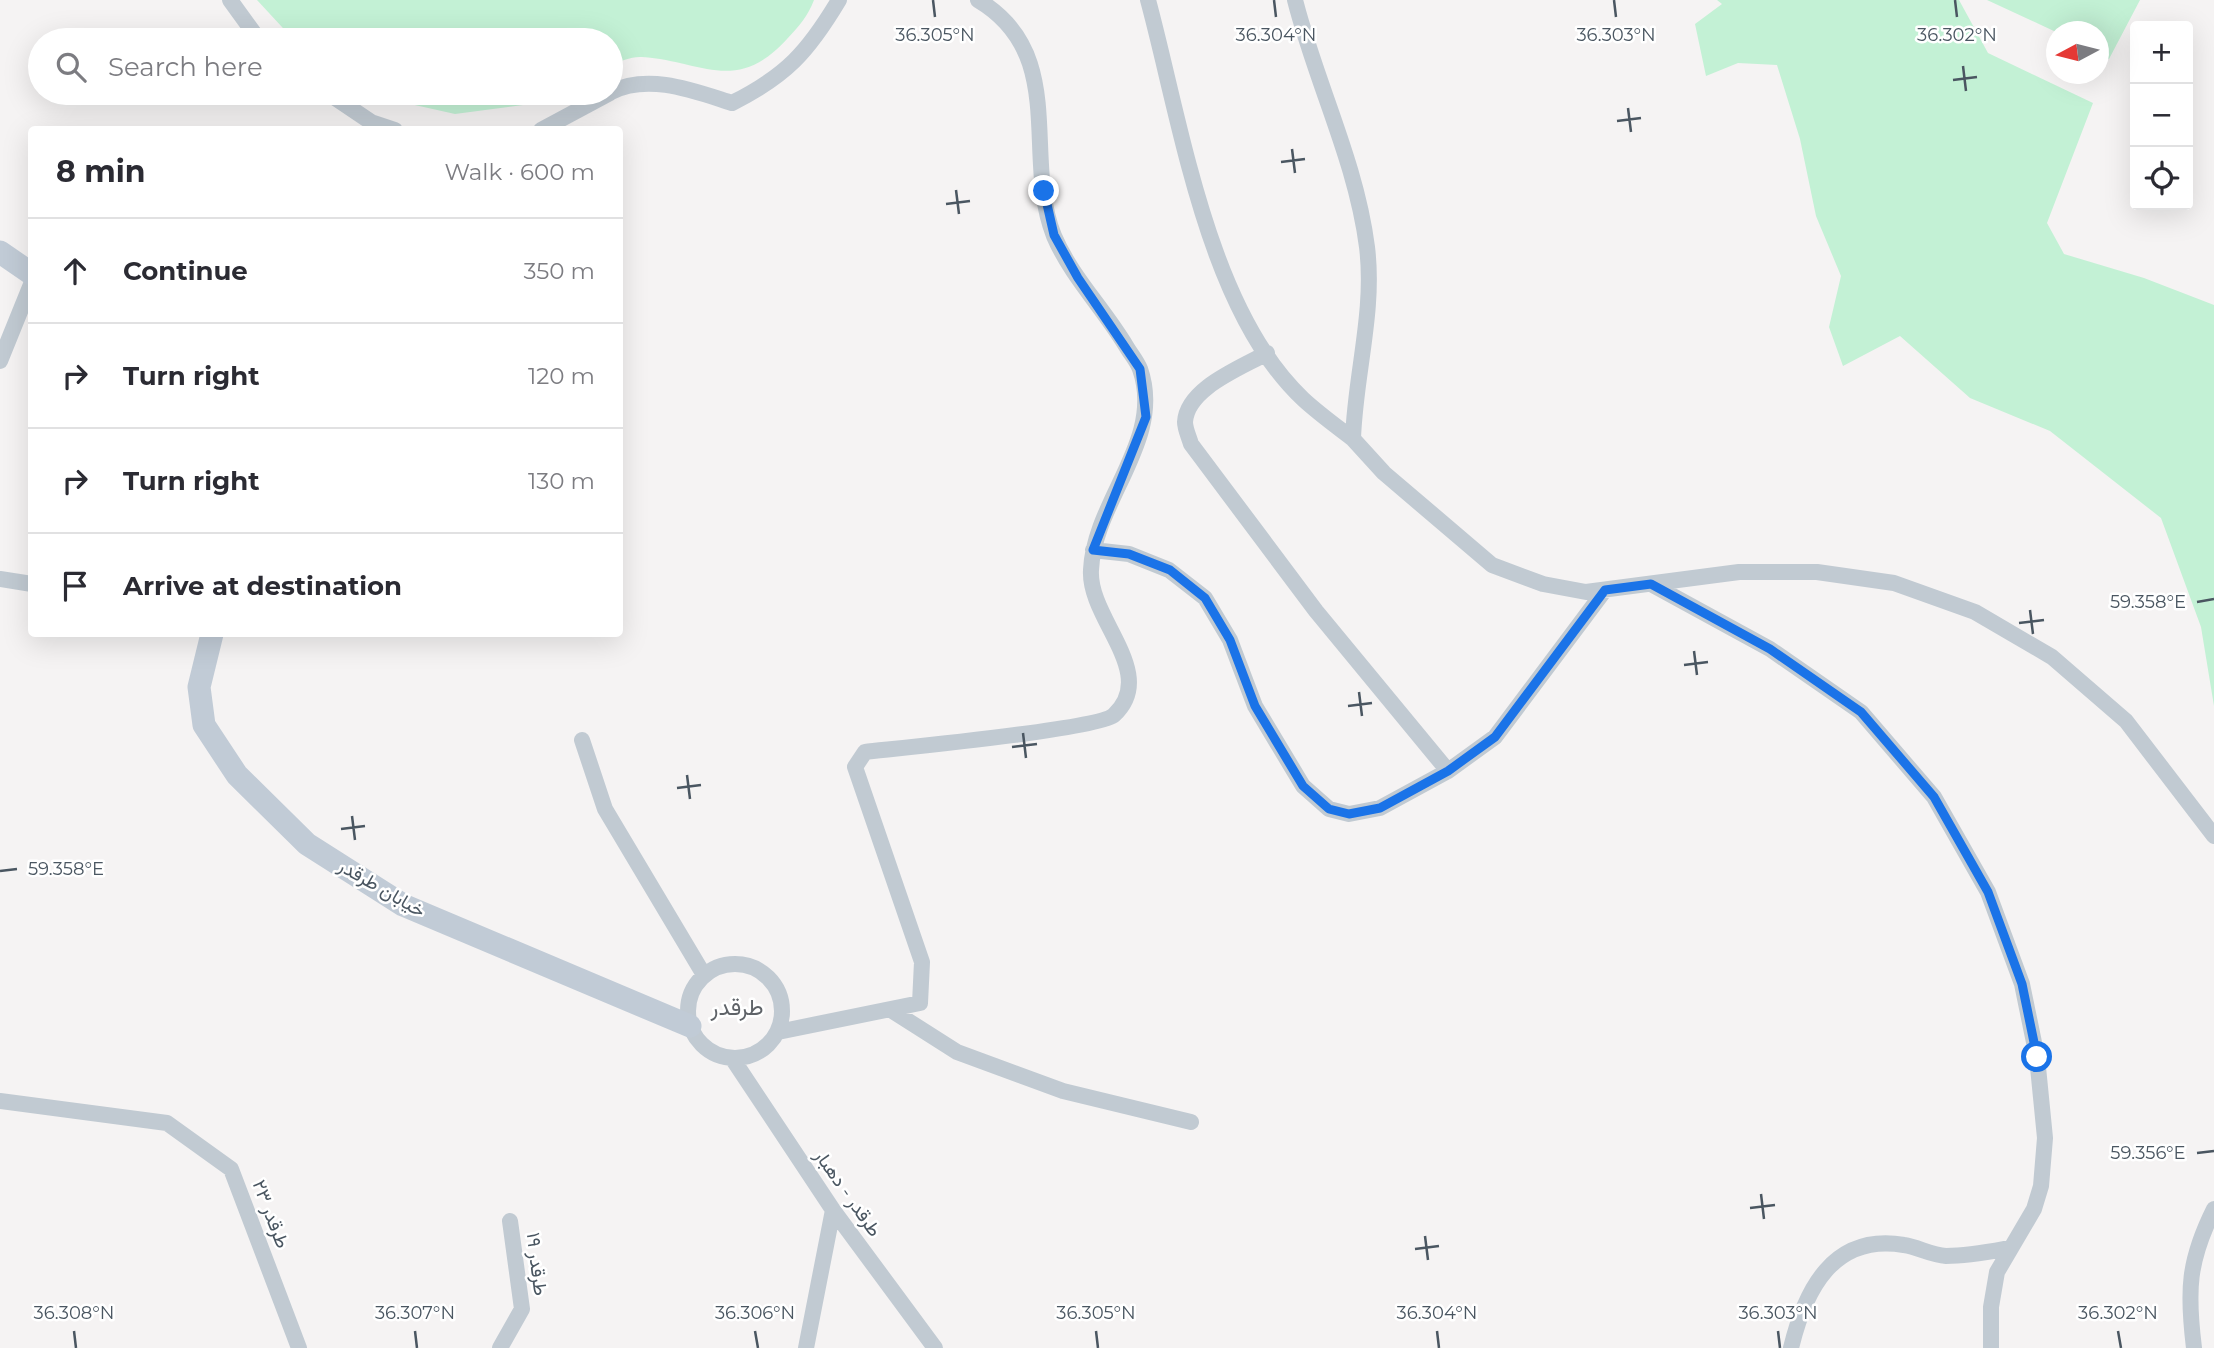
<!DOCTYPE html>
<html lang="en">
<head>
<meta charset="utf-8">
<style>
	:root { --surface:#fff; --page:#f2f2f3; --text:#2b2b33; --muted:#7c7c81; --line:#e1e1e2 }
	body { margin:0; font-family:Montserrat,Vazirmatn,sans-serif; background:var(--page); color:var(--text) }
	.controls { position:absolute; right:21px; top:21px; display:grid; overflow:hidden; border-radius:7px; box-shadow:0 7px 28px #0002 }
	.controls button { width:63px; height:63px; display:grid; place-items:center; padding:0; border:0; border-bottom:2px solid var(--line); background:var(--surface); color:var(--text); font:35px sans-serif }
	.compass { position:absolute; left:2046px; top:21px; width:63px; height:63px; border-radius:50%; background:var(--surface); box-shadow:0 7px 28px #0002; rotate:263deg }
	.stop { position:absolute; width:21px; height:21px; margin:-16px; border:5px solid #1a73e8; border-radius:50%; background:#fff }
	.stop.end { background:#1a73e8; border-color:#fff; box-shadow:0 2px 7px #0008 }
	.list { margin:0; padding:0; list-style:none }
	h2 { display:flex; justify-content:space-between; align-items:center; height:91px; margin:0; padding:0 28px; font-size:30px }
	h2 small { font-size:23px; font-weight:400; color:var(--muted) }
	.list li { display:grid; grid-template-columns:46px 1fr auto; gap:21px; align-items:center; box-sizing:border-box; height:105px; padding:0 28px; border-top:2px solid var(--line) }
	.list b { display:block; font-size:26px; white-space:nowrap }
	.list em { font-size:23px; font-style:normal; color:var(--muted) }
	.icon { flex:none; width:38px; height:38px; fill:none; stroke:currentColor; stroke-width:2; stroke-linecap:round; stroke-linejoin:round }
	.map { position:relative; flex:none; width:2214px; height:1348px; overflow:hidden }
	.search { position:absolute; background:var(--surface); box-shadow:0 7px 28px #0002; left:28px; top:28px; width:595px; height:77px; display:flex; align-items:center; gap:18px; box-sizing:border-box; padding:0 24px; border-radius:38px; color:var(--muted); font-size:26px }
	.panel { position:absolute; background:var(--surface); box-shadow:0 7px 28px #0002; left:28px; top:126px; width:595px; height:511px; border-radius:7px }
	.map>svg:first-child { display:block }
</style>
</head>
<body>
<div class="map">
<svg width="2214" height="1348" viewBox="0 0 2214 1348">
	<rect width="100%" height="100%" fill="#f5f3f3"/>
	<path fill="#c3f1d5" d="M257 0H814C808 16 799 26 787 39 736 95 702 61 642 57 632 56 620 62 611 64V40H294Z
		M1717 0H1959L1988 53 2093 103 2047 223 2064 254 2144 278 2214 305V706L2201 627 2161 518 2050 431 1970 398 1900 336 1843 366 1829 327 1841 276 1816 216 1800 139 1777 65 1738 63 1706 76 1695 24 1722 4Z
		M1987 0H2140L2109 59 2099 53 2098 32H2056Z
		M361 93H548L523 105 455 114Z"/>
	<g fill="none" stroke-linecap="round" stroke-linejoin="round">
		<path stroke="#c1cad2" stroke-width="16" d="M230 0 259 40
			M1148 0C1181 122 1208 310 1303 399 1318 413 1336 426 1353 439
			M1295 0C1316 83 1356 161 1367 247 1375 312 1355 375 1353 439L1384 473 1492 565 1543 584 1586 592 1739 572H1817L1894 583 1975 612 2052 657 2126 721 2214 836
			M611 92C649 73 694 91 732 103 786 76 808 52 839 0
			M328 93 371 122 395 130
			M541 130 610 93
			M1267 353C1241 368 1187 388 1185 422 1185 429 1189 437 1191 444L1316 611 1448 771
			M0 361 32 282
			M1093 550 1129 554 1169 570 1205 598 1230 640 1255 706 1303 786 1329 809 1349 814 1380 808 1448 771 1495 737 1605 590
			M0 579 32 584
			M1651 584 1770 649 1861 712 1934 797 1988 892 2022 984 2037 1057 2045 1138 2041 1186 2034 1209 1997 1272 1991 1307V1348
			M582 740 605 809 704 975
			M688 1011a47 47 0 1 1 94 0a47 47 0 1 1-94 0Z
			M891 1010 957 1052 1063 1091 1191 1122
			M778 1032 920 1003 922 962 855 767 865 752C900 748 1099 729 1114 715 1159 673 1088 619 1091 570 1094 500 1165 440 1140 369 1137 361 1130 353 1126 346 1104 309 1071 276 1054 236 1022 156 1069 54 978 0
			M732 1058 833 1210 935 1348
			M0 1101 167 1123 231 1169 299 1348
			M500 1348 522 1309 510 1221
			M806 1348 833 1210
			M1791 1348C1805 1290 1833 1233 1904 1245 1918 1247 1931 1255 1946 1256 1968 1256 1988 1252 2010 1248
			M2194 1348C2187 1291 2188 1261 2214 1209"/>
		<path stroke="#c1cbd6" stroke-width="23" d="M0 252 32 274
			M212 634 199 687 204 725 237 775 307 844 403 905 690 1026"/>
	</g>
	<g fill="none" stroke-linecap="round" stroke-linejoin="round">
		<path stroke="#1a73e8" stroke-width="9" d="M1044 191 1054 235 1078 278 1140 369 1146 417 1093 550 1129 554 1170 570 1205 598 1230 640 1255 706 1303 786 1329 809 1349 814 1380 808 1448 771 1495 737 1605 590 1651 584 1770 649 1861 712 1934 797 1988 892 2022 984 2037 1057"/>
	</g>
	<path fill="none" stroke="#4a5661" stroke-width="2.5" d="M933 0 935 17M1274 0 1276 17M1614 0 1616 17M1955 0 1957 17M1963 66 1966 91M1953 80 1977 77M1628 108 1631 132M1617 121 1641 118M1292 149 1295 173M1281 162 1305 159M956 190 959 214M946 204 970 201M2197 602 2214 599M2030 610 2033 634M2019 623 2044 620M1694 651 1697 675M1684 665 1708 662M1359 692 1362 716M1348 706 1372 703M1023 733 1026 758M1012 747 1037 744M687 775 690 799M677 788 701 785M352 816 355 840M341 829 365 826M0 871 17 869M2197 1153 2214 1151M1761 1194 1764 1219M1750 1208 1775 1205M1425 1236 1428 1260M1415 1249 1439 1246M74 1331 76 1348M415 1331 417 1348M755 1331 758 1348M1096 1331 1098 1348M1437 1331 1439 1348M1778 1331 1780 1348M2118 1331 2121 1348"/>
	<g text-anchor="middle" dominant-baseline="central" stroke-width="5" stroke-linejoin="round" paint-order="stroke">
		<g font-size="19" fill="#4a5661" stroke="#fff">
			<text transform="translate(382 888) rotate(30)">خیابان طرقدر</text>
			<text transform="translate(848 1193) rotate(55)">طرقدر - دهبار</text>
			<text transform="translate(271 1214) rotate(69)">طرقدر ۲۳</text>
			<text transform="translate(537 1264) rotate(83)">طرقدر ۱۹</text>
		</g>
		<g font-size="23" fill="#5f6368" stroke="#fff">
			<text x="737" y="1007">طرقدر</text>
		</g>
	</g>
	<g font-size="18" text-anchor="middle" fill="#4a5661" stroke="#fff" stroke-width="5" stroke-linejoin="round" paint-order="stroke">
		<text x="935" y="41">36.305°N</text>
		<text x="1276" y="41">36.304°N</text>
		<text x="1616" y="41">36.303°N</text>
		<text x="1957" y="41">36.302°N</text>
		<text x="2148" y="608">59.358°E</text>
		<text x="66" y="875">59.358°E</text>
		<text x="2148" y="1159">59.356°E</text>
		<text x="74" y="1319">36.308°N</text>
		<text x="415" y="1319">36.307°N</text>
		<text x="755" y="1319">36.306°N</text>
		<text x="1096" y="1319">36.305°N</text>
		<text x="1437" y="1319">36.304°N</text>
		<text x="1778" y="1319">36.303°N</text>
		<text x="2118" y="1319">36.302°N</text>
	</g>
</svg>
<div class="controls">
<button>+</button>
<button>−</button>
<button><svg class="icon" aria-label="locate" viewBox="0 0 24 24"><circle cx="12" cy="12" r="6"/><path d="M12 2v4M12 18v4M2 12h4M18 12h4"/></svg></button>
</div>
<svg class="compass" viewBox="-18 -18 36 36"><path d="M0-13l5 13h-10z" fill="#e53935"/><path d="M0 13l5-13h-10z" fill="#7c7c81"/></svg>
<div class="stop" style="left:2037px;top:1057px"></div>
<div class="stop end" style="left:1044px;top:191px"></div>
<div class="search"><svg class="icon" aria-label="search" viewBox="0 0 24 24"><circle cx="10" cy="10" r="6"/><path d="M15 15l6 6"/></svg>Search here</div>
<section class="panel">
<h2>8 min<small>Walk · 600 m</small></h2>
<ul class="list">
<li><svg class="icon" aria-label="ahead" viewBox="0 0 24 24"><path d="M12 20V5M6 11l6-6 6 6"/></svg><div><b>Continue</b></div><em>350 m</em></li>
<li><svg class="icon" aria-label="right" viewBox="0 0 24 24"><path d="M7 20v-9h11M14 6l5 5-5 5"/></svg><div><b>Turn right</b></div><em>120 m</em></li>
<li><svg class="icon" aria-label="right" viewBox="0 0 24 24"><path d="M7 20v-9h11M14 6l5 5-5 5"/></svg><div><b>Turn right</b></div><em>130 m</em></li>
<li><svg class="icon" aria-label="arrive" viewBox="0 0 24 24"><path d="M6 21V4h12l-3 4 3 4H6"/></svg><div><b>Arrive at destination</b></div></li>
</ul>
</section>
</div>
</body>
</html>
